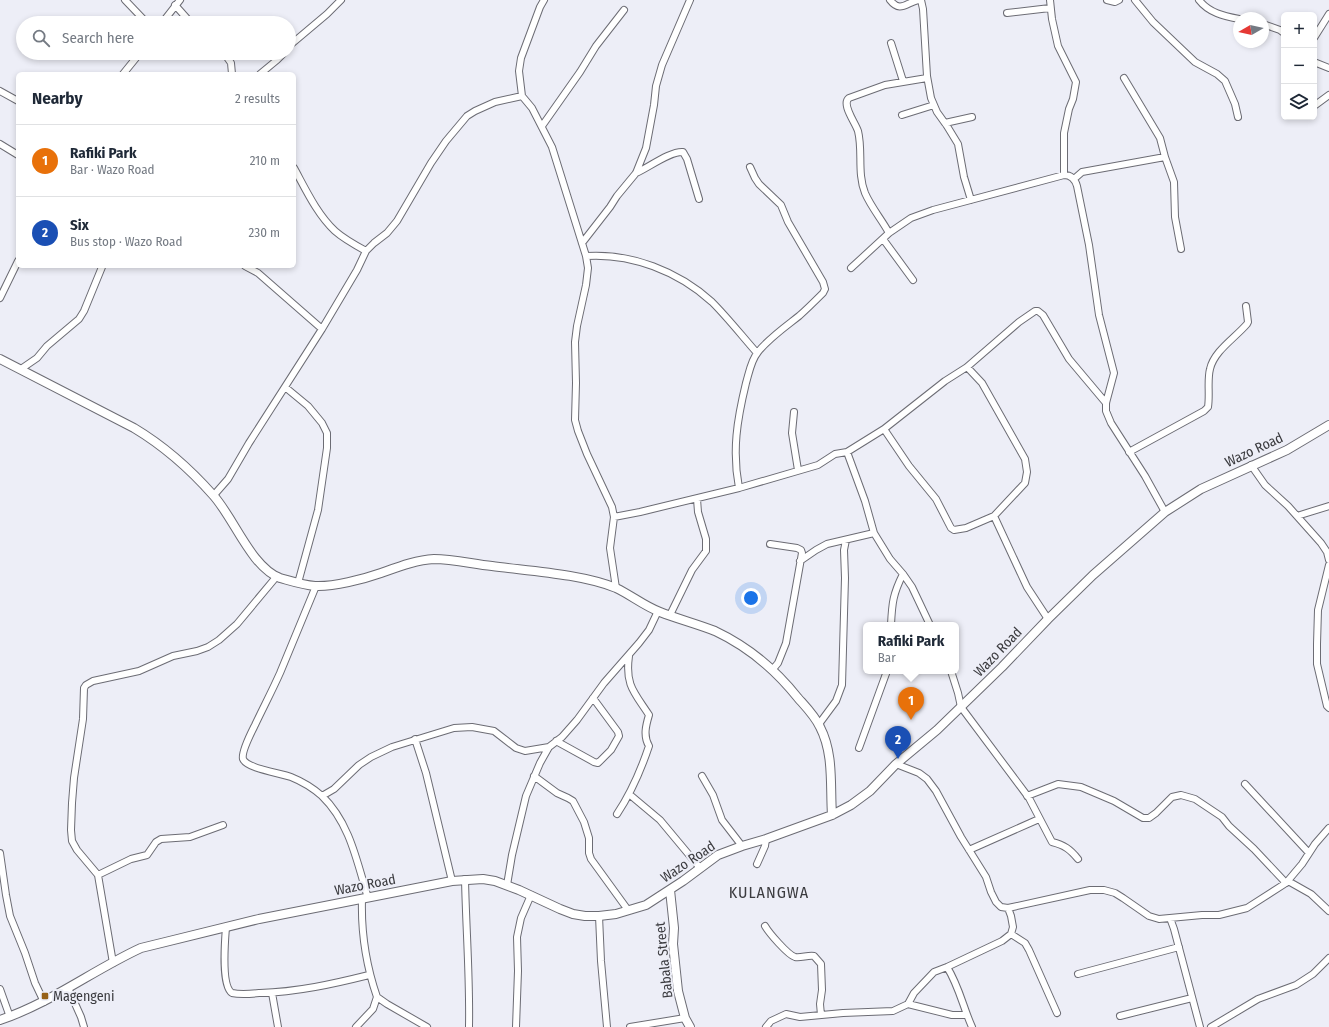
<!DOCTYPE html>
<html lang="en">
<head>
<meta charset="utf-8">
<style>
	:root { --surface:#fff; --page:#f2f2f3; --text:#1f2937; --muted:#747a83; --line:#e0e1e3; --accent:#1a73e8 }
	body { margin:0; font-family:"Fira Sans Condensed",sans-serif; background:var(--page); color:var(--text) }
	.controls { position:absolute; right:12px; top:12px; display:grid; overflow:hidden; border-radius:6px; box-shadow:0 2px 6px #0003 }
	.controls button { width:36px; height:36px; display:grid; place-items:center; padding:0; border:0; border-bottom:1px solid var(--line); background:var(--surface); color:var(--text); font:20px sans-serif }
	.compass { position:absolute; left:1233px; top:12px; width:36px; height:36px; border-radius:50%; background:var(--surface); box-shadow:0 2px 6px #0003; rotate:261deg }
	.you { position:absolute; left:751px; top:598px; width:14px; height:14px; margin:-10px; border:3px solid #fff; border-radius:50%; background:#1a73e8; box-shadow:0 0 0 6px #1a73e833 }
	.badge { display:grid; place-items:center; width:26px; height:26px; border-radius:50%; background:var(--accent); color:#fff; font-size:13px; font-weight:700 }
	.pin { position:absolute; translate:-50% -33px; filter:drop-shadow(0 1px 2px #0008) }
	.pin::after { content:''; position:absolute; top:21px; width:14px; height:12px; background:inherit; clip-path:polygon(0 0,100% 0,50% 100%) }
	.popup { position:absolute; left:863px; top:622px; width:96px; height:52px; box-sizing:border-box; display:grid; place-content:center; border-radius:6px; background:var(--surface); filter:drop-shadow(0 1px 3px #0005); font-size:13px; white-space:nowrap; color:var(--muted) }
	.popup b { font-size:15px; color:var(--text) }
	.popup::after { content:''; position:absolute; left:50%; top:100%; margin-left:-8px; border:8px solid transparent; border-top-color:var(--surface) }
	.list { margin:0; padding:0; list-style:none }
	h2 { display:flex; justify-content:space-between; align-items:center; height:52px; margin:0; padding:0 16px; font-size:17px }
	h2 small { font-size:13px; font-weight:400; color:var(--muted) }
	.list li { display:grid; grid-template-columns:26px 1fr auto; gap:12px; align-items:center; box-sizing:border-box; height:72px; padding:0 16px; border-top:1px solid var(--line) }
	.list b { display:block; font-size:15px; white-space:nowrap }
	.list p { margin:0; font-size:13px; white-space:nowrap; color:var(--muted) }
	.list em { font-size:13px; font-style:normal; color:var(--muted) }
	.icon { flex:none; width:22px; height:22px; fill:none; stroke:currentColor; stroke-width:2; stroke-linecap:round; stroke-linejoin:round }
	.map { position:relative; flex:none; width:1329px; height:1027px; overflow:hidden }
	.search { position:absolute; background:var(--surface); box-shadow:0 2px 6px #0003; left:16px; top:16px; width:280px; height:44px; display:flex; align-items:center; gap:10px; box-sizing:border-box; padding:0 14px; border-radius:22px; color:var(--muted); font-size:15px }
	.panel { position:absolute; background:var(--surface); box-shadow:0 2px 6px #0003; left:16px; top:72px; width:280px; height:196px; border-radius:6px }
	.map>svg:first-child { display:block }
</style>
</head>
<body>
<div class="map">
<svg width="1329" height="1027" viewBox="0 0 1329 1027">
	<rect width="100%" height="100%" fill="#edeef7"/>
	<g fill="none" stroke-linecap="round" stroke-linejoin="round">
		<g stroke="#6c6c74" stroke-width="8">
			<path id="street" d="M125 0 147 23
				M544 0 540 7 521 58 519 71 522 96 532 108 552 147 586 256 588 268 586 285 577 326 575 342 576 383 575 420 578 431 587 454 612 507 614 517 610 548 616 588
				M890 0C900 13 906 3 918 0
				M921 0 923 9 927 76 931 98 937 112 947 126 958 144 964 177 971 200
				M1050 0 1052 19 1058 46 1076 82 1073 99 1069 109 1064 133V175
				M1107 0 1115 2 1119 0
				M1135 0 1153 22 1195 62 1217 74 1225 81 1235 104 1238 117
				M1199 0C1209 13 1224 16 1239 19
				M175 5 191 23
				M1007 13 1050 8
				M162 23 180 0
				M1263 24 1280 30 1284 33
				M1314 38 1329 14
				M891 43 903 81
				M289 46 327 14 341 0
				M224 53 231 63 232 74
				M227 55 240 53
				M1314 62 1329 68
				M123 74 140 53
				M260 74 277 60 284 53
				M1124 78 1160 138 1165 157
				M0 91 18 101
				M1314 106 1329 95
				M902 115 934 105
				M945 123 972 117
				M542 126 580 72 596 46 624 10
				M0 144 18 155
				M294 168C306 190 317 214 335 231 344 239 355 245 366 251
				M636 173C648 168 670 151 683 152L687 159 699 199
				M1074 179 1082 172 1165 157 1174 182 1175 217 1181 249
				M889 233C882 220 871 207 865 193 857 173 863 151 858 131 855 122 841 104 849 98L885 85 927 78
				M883 239 913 280
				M582 243 610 207 617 196 636 173 646 148 654 105 656 86 662 65 690 0
				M586 256C631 253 678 271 712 302 728 318 742 336 757 353
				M245 266 258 273 322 329
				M851 268 889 233 911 218 933 210 1064 175C1071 175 1075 179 1077 186L1089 245 1099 315 1114 373 1106 403V411L1111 423 1145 476 1165 512
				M0 298 18 261
				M21 369 37 358 47 346 79 319 84 311 102 267
				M285 387 308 406 322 423 327 433V448L318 510 298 583
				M794 412 792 433 798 470
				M884 429 909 466 936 499 951 528 954 530 966 528 994 516 1025 483 1027 472 1025 459 982 383 967 367
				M847 452 865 501 874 533 890 559 903 574 912 587 930 625
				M1129 452 1204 411 1208 407C1210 394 1207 381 1210 369 1214 351 1235 338 1247 324L1248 322 1246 306
				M1251 465 1265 485 1288 506 1321 543 1327 552 1329 560
				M739 488C732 451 737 420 746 383 749 373 751 360 758 352 769 338 785 327 799 316 807 309 815 301 823 293L825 289 823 282 788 222 781 205 759 184 755 178 750 167
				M214 495 228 479 249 443 322 329 357 270 366 251 374 243 387 233 397 221 431 163 446 141 467 116 475 111 495 102 522 96
				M994 516 1027 587 1048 619
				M1297 516 1329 506
				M614 517 640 512 739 488 818 465 835 454 847 452 884 429 945 381 967 367 1019 322 1035 311H1038L1043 315 1069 359 1106 403
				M770 544 797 548 801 550 802 553 786 643 778 663 773 669
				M800 561 816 550 827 544 874 533
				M1329 565 1318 610 1317 644V664L1327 706 1329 708
				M316 586C304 615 292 644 280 673 272 691 263 708 255 725 251 733 241 752 243 759 247 769 281 773 291 777 301 781 314 789 322 796 350 823 357 862 368 898
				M670 615 692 570 706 551V539L698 512 697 499
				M891 625C892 603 893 594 903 574
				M951 671 958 693 961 707 1029 798 1052 842C1064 845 1070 849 1078 859
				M819 724 836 701 842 685 845 578 844 550 846 540
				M415 739 426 773 452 881
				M556 741 594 762 598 763 611 750 619 736 618 732 593 698
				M859 748 887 671
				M896 764 919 773 927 779 936 791 961 837 986 877 991 892 996 902 1001 907 1008 908 1090 890H1104L1115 893 1123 898 1149 916 1159 919 1202 915H1219L1247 908 1286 883 1302 864 1315 844 1329 828
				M534 776 557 793 568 798 573 801 584 822 589 838V853L591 859 628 910
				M702 776 713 795 722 820 742 846
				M1245 784 1309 853
				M629 794 660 820 700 868
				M322 796 334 789 359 765 371 757 392 747 454 728 472 727 494 731 516 748 525 751 549 747
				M1027 796 1058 784 1081 787 1114 801 1143 818H1149L1156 813 1172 797 1181 795 1195 799 1222 817 1229 826 1254 849 1286 883
				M617 814C631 793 641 770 649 746 643 736 646 725 649 715 634 692 625 685 629 656
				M969 850 1039 819
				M0 853 6 895 10 916 25 953 35 983 44 1002
				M757 864 765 846 766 839
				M98 875 131 859 147 855 156 842 161 839 190 837 223 825
				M465 879C466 929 470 978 469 1027
				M1288 881 1311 894 1329 911
				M507 885 512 855 526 796 540 763 549 747 562 737 577 720 604 683 639 643 649 630 658 611
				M599 916 601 961 607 1027
				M1170 918 1174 929 1200 1027
				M765 926C769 933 788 955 795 957 801 958 808 955 814 956L821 964 822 990 820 1004 821 1015
				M226 927C225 940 221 986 232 993 241 995 250 994 260 993 297 992 333 984 369 975
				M1011 934 1025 943 1029 950 1057 1013
				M113 963 98 875 77 850 72 841 71 830 72 803 74 778 83 719 84 688 86 685 93 681 139 671 173 656 197 651 208 647 219 640 237 624 277 576
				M947 967C959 986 963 1007 972 1027
				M1078 974 1179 947
				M68 988 81 1017 84 1027
				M0 989 10 1017
				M272 993 278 1027
				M377 997 387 1004 427 1027
				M908 1004 952 1015H966
				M1120 1016 1192 998
				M356 1027 373 1009 377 997C366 965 361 933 362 899
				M516 1027 518 971 517 937 521 918 531 895
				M630 1027 685 1018
				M766 1027 771 1021 786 1014 800 1017 843 1013 893 1011 908 1004 914 993 934 972 947 967 1002 941 1011 934 1013 927 1011 916 1008 908
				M1211 1027 1258 999 1296 985 1313 974 1329 958"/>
		</g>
		<g stroke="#6c6c74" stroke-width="10">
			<path id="secondary" d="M0 359 134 428C164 446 190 469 213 495 234 518 251 567 280 578 291 581 303 585 315 586 333 587 364 579 381 573 398 567 416 560 434 559 453 559 473 564 492 566 529 571 582 574 616 588 631 595 644 606 660 612 678 619 697 624 715 631 749 647 775 669 798 698 806 707 815 716 820 727 834 754 830 785 832 815
				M670 890 674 928 673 944 678 991 685 1018 690 1027
				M0 1020C51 1003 93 970 141 948L259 919 452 881 483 879 495 881 519 890 560 909 573 914 585 916H599L616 914 646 905 683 881 718 855 742 846 766 839 832 815 851 805 870 791 896 764 937 730 1002 667 1048 619 1093 575 1165 512 1201 489 1287 450 1329 425"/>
		</g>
		<use href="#street" stroke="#fff" stroke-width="6"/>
		<use href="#secondary" stroke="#fff" stroke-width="8"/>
	</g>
	<rect fill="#966117" stroke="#edeef7" stroke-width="1.5" x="41" y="992" width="8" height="8" rx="2"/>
	<g text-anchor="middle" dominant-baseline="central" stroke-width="4" stroke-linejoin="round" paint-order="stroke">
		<g font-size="14" fill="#3b3b3f" stroke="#edeef7">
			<text transform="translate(1254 450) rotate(-25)">Wazo Road</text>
			<text transform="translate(998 652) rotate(-46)">Wazo Road</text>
			<text transform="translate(688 862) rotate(-34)">Wazo Road</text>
			<text transform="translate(365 885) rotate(-11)">Wazo Road</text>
			<text transform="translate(664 960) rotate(-96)">Babala Street</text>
		</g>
		<g font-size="14" fill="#3b3b3f" stroke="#edeef7" text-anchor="start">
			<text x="53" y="996">Magengeni</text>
		</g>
		<g font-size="16" letter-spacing="1" fill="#3b3b3f" stroke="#edeef7">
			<text x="769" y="892">KULANGWA</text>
		</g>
	</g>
</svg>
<div class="controls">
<button>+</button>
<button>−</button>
<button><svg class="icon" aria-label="layers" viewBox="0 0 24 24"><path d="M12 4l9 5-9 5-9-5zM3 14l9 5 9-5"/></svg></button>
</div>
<svg class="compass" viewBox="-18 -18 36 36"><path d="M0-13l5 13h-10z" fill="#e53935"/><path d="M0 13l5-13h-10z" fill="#747a83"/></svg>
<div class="you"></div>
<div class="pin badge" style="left:911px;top:720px;background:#e8710a">1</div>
<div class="popup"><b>Rafiki Park</b>Bar</div>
<div class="pin badge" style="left:898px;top:759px;background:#1a4fb4">2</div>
<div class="search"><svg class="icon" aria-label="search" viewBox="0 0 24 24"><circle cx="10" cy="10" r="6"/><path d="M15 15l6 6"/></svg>Search here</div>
<section class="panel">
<h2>Nearby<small>2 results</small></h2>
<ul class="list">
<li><span class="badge" style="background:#e8710a">1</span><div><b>Rafiki Park</b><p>Bar · Wazo Road</p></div><em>210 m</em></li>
<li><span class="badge" style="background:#1a4fb4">2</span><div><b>Six</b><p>Bus stop · Wazo Road</p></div><em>230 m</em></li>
</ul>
</section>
</div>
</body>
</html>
